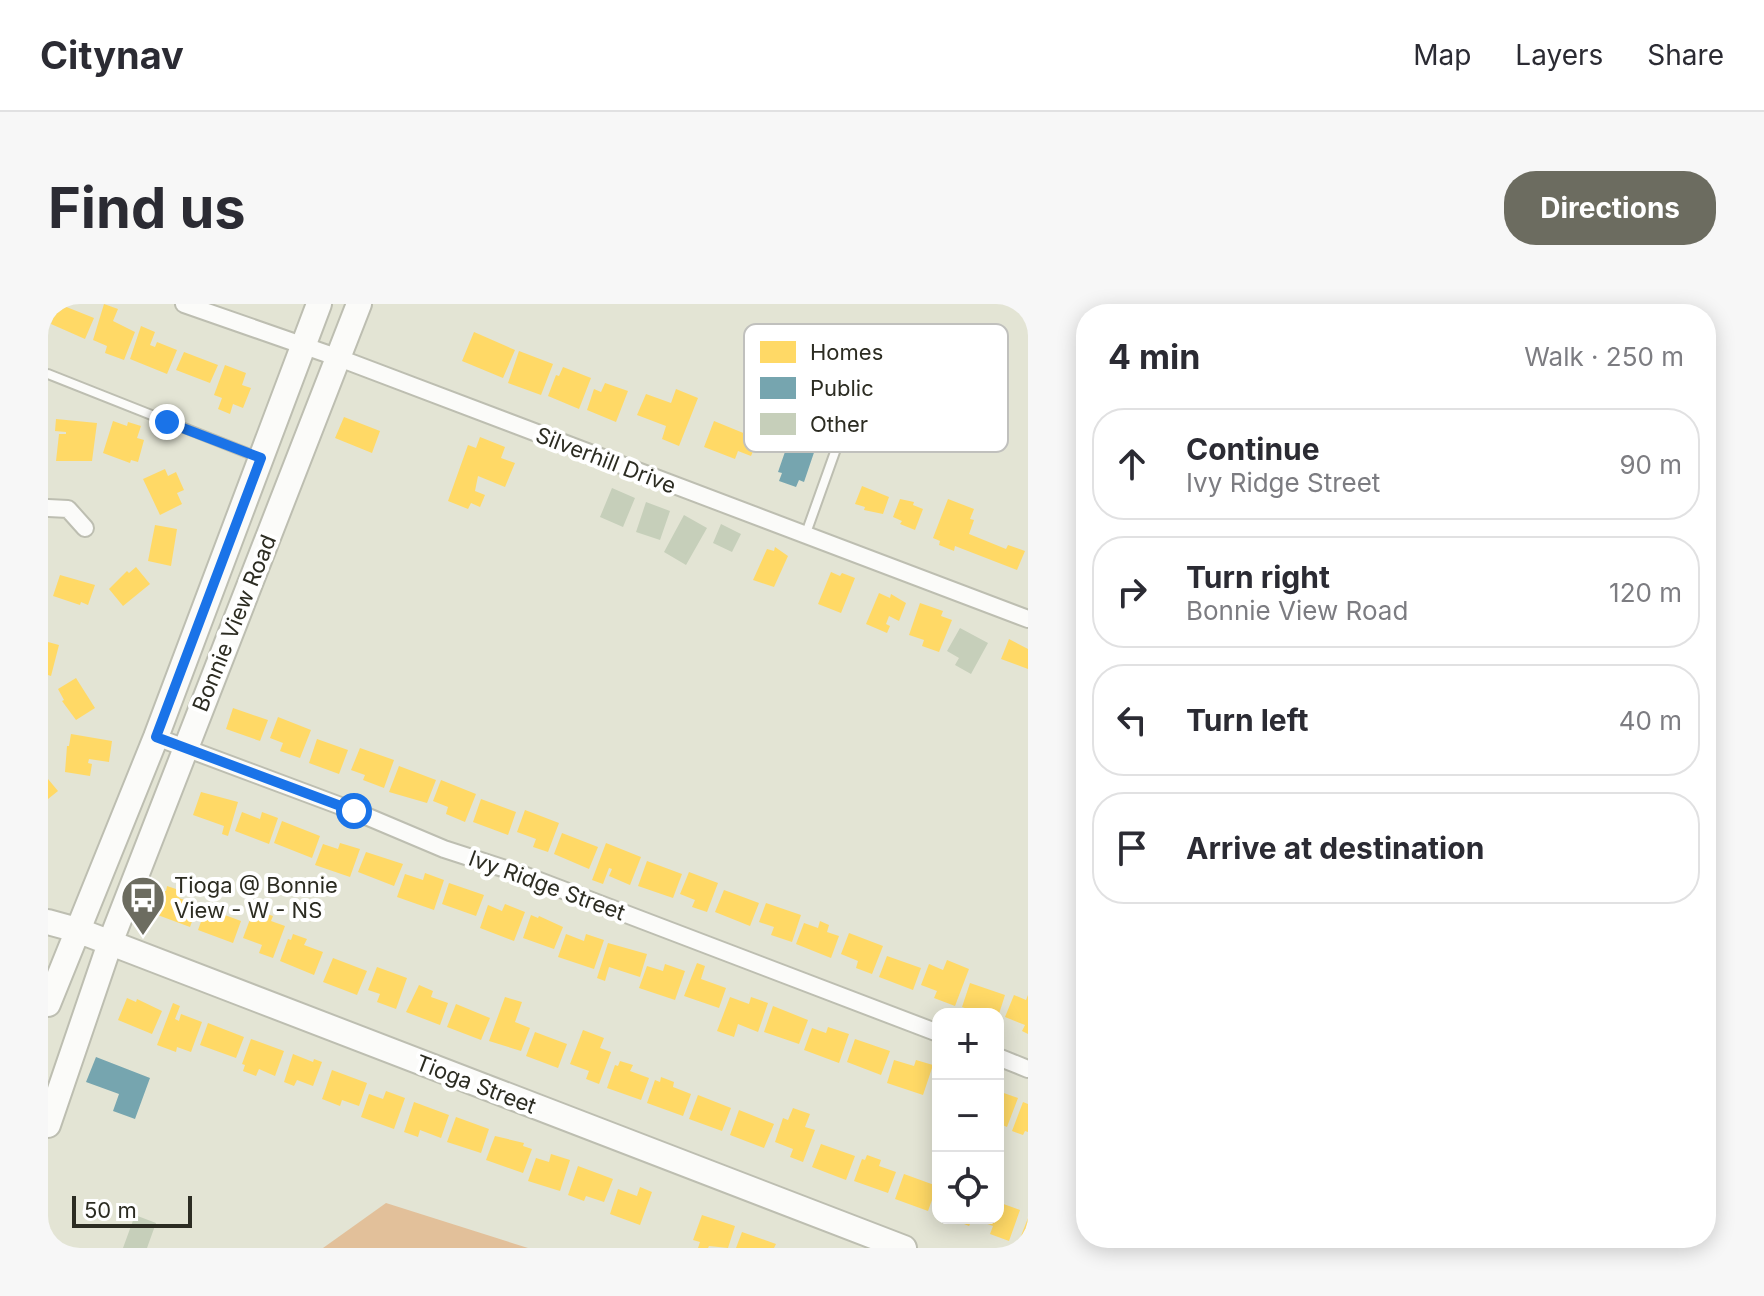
<!DOCTYPE html>
<html lang="en">
<head>
<meta charset="utf-8">
<style>
	:root { --surface:#fff; --page:#f7f7f7; --text:#2b2b33; --muted:#7c7c81; --line:#e1e1e2; --accent:#6c6c60 }
	body { margin:0; font-family:Inter,sans-serif; background:var(--page); color:var(--text) }
	.controls { position:absolute; right:24px; bottom:24px; display:grid; overflow:hidden; border-radius:16px; box-shadow:0 4px 20px #0003 }
	.controls button { width:72px; height:72px; display:grid; place-items:center; padding:0; border:0; border-bottom:2px solid var(--line); background:var(--surface); color:var(--text); font:40px sans-serif }
	.scale { position:absolute; left:24px; bottom:20px; width:120px; box-sizing:border-box; padding-left:8px; border:4px solid #2c2c22; border-top:0; font-size:22px; line-height:28px; white-space:nowrap; color:#2c2c22; -webkit-text-stroke:6px #fff; paint-order:stroke }
	.stop { position:absolute; width:24px; height:24px; margin:-18px; border:6px solid #1a73e8; border-radius:50%; background:#fff }
	.stop.end { background:#1a73e8; border-color:#fff; box-shadow:0 2px 8px #0008 }
	.list { margin:0; padding:0; list-style:none }
	h2 { display:flex; justify-content:space-between; align-items:center; height:104px; margin:0; padding:0 32px; font-size:34px }
	h2 small { font-size:26px; font-weight:400; color:var(--muted) }
	.list li { display:grid; grid-template-columns:52px 1fr auto; gap:24px; align-items:center; box-sizing:border-box; height:112px; margin:0 16px 16px; padding:0 16px; border:2px solid var(--line); border-radius:32px }
	.list b { display:block; font-size:30px; white-space:nowrap }
	.list p { margin:0; font-size:26px; white-space:nowrap; color:var(--muted) }
	.list em { font-size:26px; font-style:normal; color:var(--muted) }
	.icon { flex:none; width:44px; height:44px; fill:none; stroke:currentColor; stroke-width:2; stroke-linecap:round; stroke-linejoin:round }
	.map { position:relative; flex:none; width:980px; height:944px; overflow:hidden; border-radius:32px }
	header { display:flex; align-items:center; gap:48px; box-sizing:border-box; height:112px; padding:0 40px; background:var(--surface); border-bottom:2px solid var(--line) }
	header strong { font-size:38px }
	nav { display:flex; gap:44px; margin-inline-start:auto; font-size:28px }
	.intro { display:flex; align-items:center; justify-content:space-between; box-sizing:border-box; height:192px; padding:0 48px }
	h1 { margin:0; font-size:56px }
	.button { padding:20px 36px; border-radius:32px; background:var(--accent); color:#fff; font-size:28px; font-weight:700 }
	main { display:flex; gap:48px; padding:0 48px }
	aside { flex:1; background:var(--surface); border-radius:32px; box-shadow:0 4px 20px #0003 }
	.map>svg:first-child { display:block }
</style>
</head>
<body>
<header>
<strong>Citynav</strong>
<nav><a>Map</a><a>Layers</a><a>Share</a></nav>
</header>
<div class="intro"><h1>Find us</h1><a class="button">Directions</a></div>
<main>
<div class="map">
<svg width="980" height="944" viewBox="0 0 980 944">
	<rect width="100%" height="100%" fill="#e3e4d4"/>
	<path fill="#e2c09a" d="M338 899 480 944H275Z"/>
	<path fill="#ffd966" d="M11 0 46 14 37 35 3 20Z
		M56 0 70 5 65 17 87 28 76 56 57 49 59 42 45 36Z
		M93 22 107 28 102 41 107 43 109 38 129 46 119 70 82 55Z
		M426 28 467 46 455 74 414 57Z
		M471 47 505 60 493 91 460 79Z
		M136 48 170 61 162 79 128 66Z
		M177 61 198 69 194 81 203 84 195 104 185 100 182 110 170 105 174 94 166 91Z
		M515 63 543 74 531 105 500 92 508 71 511 72Z
		M557 79 580 87 568 118 539 106 546 85 553 88Z
		M628 85 650 94 631 142 614 135 618 122 589 111 598 90 623 99Z
		M296 113 332 127 324 149 287 134Z
		M8 115 49 119 44 157H8L11 130H18V128L7 127Z
		M65 117 79 122 80 118 93 122 89 134 96 136 90 158 83 156 82 159 55 149Z
		M666 117 710 135 703 152 690 147 687 155 656 143Z
		M432 133 457 143 453 154 467 159 457 183 430 172 427 187 437 191 432 203 423 199 420 205 400 197 420 141 428 144Z
		M117 165 120 172 128 168 136 186 129 189 134 200 112 211 95 175Z
		M814 182 841 193 835 210 816 206 817 203 807 200Z
		M852 195 866 198 865 201 875 205 867 226 852 220 854 217 845 213Z
		M900 195 926 205 922 215 926 216 921 230 958 245 960 241 977 247 969 266 907 242 906 247 891 241 892 237 885 234Z
		M107 221 129 225 123 262 100 257Z
		M727 243 740 252 726 283 705 276 719 245 726 247Z
		M88 263 102 280 75 302 61 285 79 267 81 269Z
		M783 268 792 272 794 269 807 274 793 309 770 300Z
		M12 271 47 281 40 301 33 298 32 301 5 292Z
		M831 289 842 294 843 290 858 299 851 317 841 312 838 320 842 322 839 329 818 320Z
		M872 299 895 307 893 312 904 316 891 348 874 342 876 336 861 331Z
		M961 335 980 345V365L953 355Z
		M0 338 11 341 3 372 0 371Z
		M28 374 47 404 28 416 14 397 16 396 10 385Z
		M185 404 220 416 212 437 178 425Z
		M230 413 263 426 252 454 232 447 235 439 222 434Z
		M23 430 64 437 61 458 41 455 40 459 44 460 42 472 17 468 19 442H21Z
		M269 435 300 446 291 470 261 459Z
		M312 444 346 456 336 484 315 476 317 471 303 466Z
		M351 462 388 476 379 499 341 488Z
		M0 475 10 487 0 495Z
		M393 476 428 490 417 518 398 510 400 503 385 497Z
		M153 488 190 498 180 532 174 530 176 522 145 511Z
		M433 495 468 508 460 531 425 518Z
		M477 506 511 519 500 548 485 543 488 535 469 528Z
		M194 508 212 515 214 508 230 514 221 540 187 527Z
		M234 517 272 532 264 554 226 539Z
		M514 529 550 543 541 565 506 550Z
		M292 539 312 545 302 573 267 561 275 540 290 545Z
		M558 539 593 553 582 581 561 572 564 565 561 564 555 580 544 576Z
		M318 548 355 560 346 582 310 568Z
		M599 557 634 570 625 594 590 582Z
		M641 568 670 579 659 608 644 603 647 596 632 590Z
		M377 569 396 576 386 606 349 593 357 570 375 576Z
		M401 579 436 591 428 612 394 600Z
		M119 582 134 587 131 594 150 601 142 623 107 610 115 587H118Z
		M676 586 711 599 702 622 667 608Z
		M718 599 753 611 744 638 723 631 726 623 711 618Z
		M457 600 477 608 466 637 432 624 440 601 454 607Z
		M158 604 193 617 185 639 150 626Z
		M211 607 225 612 223 617 237 622 225 654 211 649 214 641 195 634 204 610 209 611Z
		M483 611 490 614 491 612 515 623 506 645 475 634Z
		M772 617 781 621 779 628 791 632 783 654 748 640 756 619 770 624Z
		M801 629 835 642 824 670 808 664 810 657 793 650Z
		M245 630 259 635 256 641 275 648 266 671 232 657 240 635 243 636Z
		M518 630 536 637 538 630 556 636 546 665 510 653Z
		M560 639 599 650 592 673 561 663 557 677 549 674Z
		M839 652 873 664 865 686 831 673Z
		M285 654 319 667 309 691 275 678Z
		M899 656 921 665 907 702 886 694 889 687 873 681 881 660 895 666Z
		M649 659 657 662 653 675 678 684 671 704 636 692Z
		M617 660 637 667 627 696 591 684 599 662 615 667Z
		M329 663 359 674 348 705 329 698 332 690 320 686Z
		M922 679 957 691 951 710H933L914 703Z
		M371 681 385 687 383 693 400 699 392 721 358 708Z
		M966 691 978 696 980 691V730L974 727 977 721 957 713Z
		M457 693 474 698 467 718 482 724 473 747 441 737Z
		M682 693 701 700 703 693 720 699 710 728 690 720 686 733 669 727Z
		M79 694 88 698 89 695 114 707 104 730 70 716Z
		M125 699 132 702 127 715 131 717 133 710 154 718 143 748 129 743 128 748 109 741Z
		M408 700 442 714 433 736 399 723Z
		M725 702 760 716 751 740 716 728Z
		M160 719 196 733 188 754 152 741Z
		M780 723 801 730 791 759 756 746 764 724 778 729Z
		M535 726 556 734 552 744 563 748 551 780 538 775 541 767 522 760Z
		M487 728 519 740 510 764 478 752Z
		M203 735 236 747 227 772 211 765 208 772 195 767 197 761 194 760Z
		M807 735 842 747 833 771 799 758Z
		M245 750 265 758 266 755 274 758 265 782 249 776 246 782 236 778Z
		M846 756 866 762 868 756 885 761 875 791 839 779Z
		M572 757 585 761 582 767 601 774 593 796 559 784 567 761 570 762Z
		M284 766 319 779 311 802 294 796 292 802 274 795Z
		M613 773 626 778 625 783 643 790 635 812 599 799 607 776 612 778Z
		M338 787 357 794 346 825 313 813 321 790 335 795Z
		M950 787 970 794 959 823 950 819Z
		M650 791 683 804 674 827 641 815Z
		M366 798 401 811 393 834 372 826 370 833 356 828Z
		M975 798 980 800V828L977 827 975 831 964 827Z
		M745 804 762 810 757 823 767 826 755 858 742 853 745 845 727 838 735 814 740 816Z
		M691 806 726 820 716 844 682 831Z
		M408 813 441 825 433 849 399 838Z
		M447 832 476 839 475 842 484 845 475 869 438 856Z
		M773 840 807 852 798 876 764 863Z
		M503 850 522 856 512 887 480 877 488 854 501 858Z
		M819 851 833 856 831 862 848 868 840 889 806 877 814 855 817 856Z
		M530 862 565 875 556 898 538 892 536 897 520 891Z
		M856 870 889 882 880 907 847 895Z
		M592 883 604 888 592 921 562 910 570 885 589 892Z
		M950 898 972 906 961 937 942 930 945 922 931 917 933 914H950Z
		M654 911 687 922 680 944 661 942 660 944H650L652 938 645 936Z
		M901 914H925L921 922Z
		M980 914V941L971 937Z
		M694 928 728 940 726 944H688Z"/>
	<path fill="#76a5af" d="M748 116 774 125 756 178 751 176 748 183 731 177 734 169 730 168Z
		M48 753 102 774 87 815 65 807 71 790 38 778Z"/>
	<path fill="#c6cfba" d="M564 184 587 194 575 223 552 213Z
		M598 198 622 207 612 236 588 228Z
		M636 211 659 224 638 261 616 248Z
		M673 220 693 230 684 248 665 239Z
		M912 324 940 339 923 370 907 361 911 354 899 347Z
		M87 911 108 919 99 944H75Z"/>
	<g fill="none" stroke-linecap="round" stroke-linejoin="round">
		<g stroke="#bdbeb1" stroke-width="12">
			<path id="lane" d="M0 70 212 154
				M757 232 793 131"/>
		</g>
		<g stroke="#bdbeb1" stroke-width="20">
			<path id="street" d="M136 0 291 54 980 315
				M0 204 20 205 37 224
				M108 433 306 507 396 545 473 570 890 729
				M950 753 980 765"/>
		</g>
		<g stroke="#bdbeb1" stroke-width="28">
			<path id="secondary" d="M0 618 29 626 856 944
				M0 700 108 433 271 0
				M0 821 62 639 311 0"/>
		</g>
		<use href="#lane" stroke="#fbfbf9" stroke-width="8"/>
		<use href="#street" stroke="#fbfbf9" stroke-width="16"/>
		<use href="#secondary" stroke="#fbfbf9" stroke-width="24"/>
	</g>
	<g fill="none" stroke-linecap="round" stroke-linejoin="round">
		<path stroke="#1a73e8" stroke-width="10" d="M119 118 213 154 108 433 306 507"/>
	</g>
	<defs>
		<g id="bus-pin" transform="scale(2.3)"><path d="M0 17L-7.5 6A9.5 9.5 0 1 1 7.5 6Z" fill="#6c6c60" stroke="#fff"/><path d="M-5-6H5V4H4V6H2V4H-2V6H-4V4H-5ZM-3.5-4V0h7V-4ZM-3.5 1.2v1.5H-2V1.2ZM2 1.2v1.5H3.5V1.2Z" fill="#fff"/></g>
	</defs>
	<g fill-rule="evenodd">
		<use href="#bus-pin" x="95" y="594"/>
	</g>
	<g text-anchor="middle" dominant-baseline="central" stroke-width="8" stroke-linejoin="round" paint-order="stroke">
		<g font-size="22" fill="#2c2c22" stroke="#fff">
			<text transform="translate(558 156) rotate(21)">Silverhill Drive</text>
			<text transform="translate(186 319) rotate(-68)">Bonnie View Road</text>
			<text transform="translate(499 581) rotate(20)">Ivy Ridge Street</text>
			<text transform="translate(428 780) rotate(21)">Tioga Street</text>
		</g>
		<g font-size="22" fill="#2c2c22" stroke="#fff" text-anchor="start">
			<text x="126" y="581">Tioga @ Bonnie<tspan x="126" dy="25">View - W - NS</tspan></text>
		</g>
	</g>
	<rect x="696" y="20" width="264" height="128" rx="12" fill="#fff" stroke="#c0c0bd" stroke-width="2"/>
	<rect x="712" y="37" width="36" height="22" fill="#ffd966"/>
	<rect x="712" y="73" width="36" height="22" fill="#76a5af"/>
	<rect x="712" y="109" width="36" height="22" fill="#c6cfba"/>
	<g font-size="22" fill="#2c2c22">
		<text x="762" y="56">Homes</text>
		<text x="762" y="92">Public</text>
		<text x="762" y="128">Other</text>
	</g>
</svg>
<div class="controls">
<button>+</button>
<button>−</button>
<button><svg class="icon" aria-label="locate" viewBox="0 0 24 24"><circle cx="12" cy="12" r="6"/><path d="M12 2v4M12 18v4M2 12h4M18 12h4"/></svg></button>
</div>
<div class="scale">50 m</div>
<div class="stop" style="left:306px;top:507px"></div>
<div class="stop end" style="left:119px;top:118px"></div>
</div>
<aside>
<h2>4 min<small>Walk · 250 m</small></h2>
<ul class="list">
<li><svg class="icon" aria-label="ahead" viewBox="0 0 24 24"><path d="M12 20V5M6 11l6-6 6 6"/></svg><div><b>Continue</b><p>Ivy Ridge Street</p></div><em>90 m</em></li>
<li><svg class="icon" aria-label="right" viewBox="0 0 24 24"><path d="M7 20v-9h11M14 6l5 5-5 5"/></svg><div><b>Turn right</b><p>Bonnie View Road</p></div><em>120 m</em></li>
<li><svg class="icon" aria-label="left" viewBox="0 0 24 24"><path d="M17 20v-9H6M10 6l-5 5 5 5"/></svg><div><b>Turn left</b></div><em>40 m</em></li>
<li><svg class="icon" aria-label="arrive" viewBox="0 0 24 24"><path d="M6 21V4h12l-3 4 3 4H6"/></svg><div><b>Arrive at destination</b></div></li>
</ul>
</aside>
</main>
</body>
</html>
